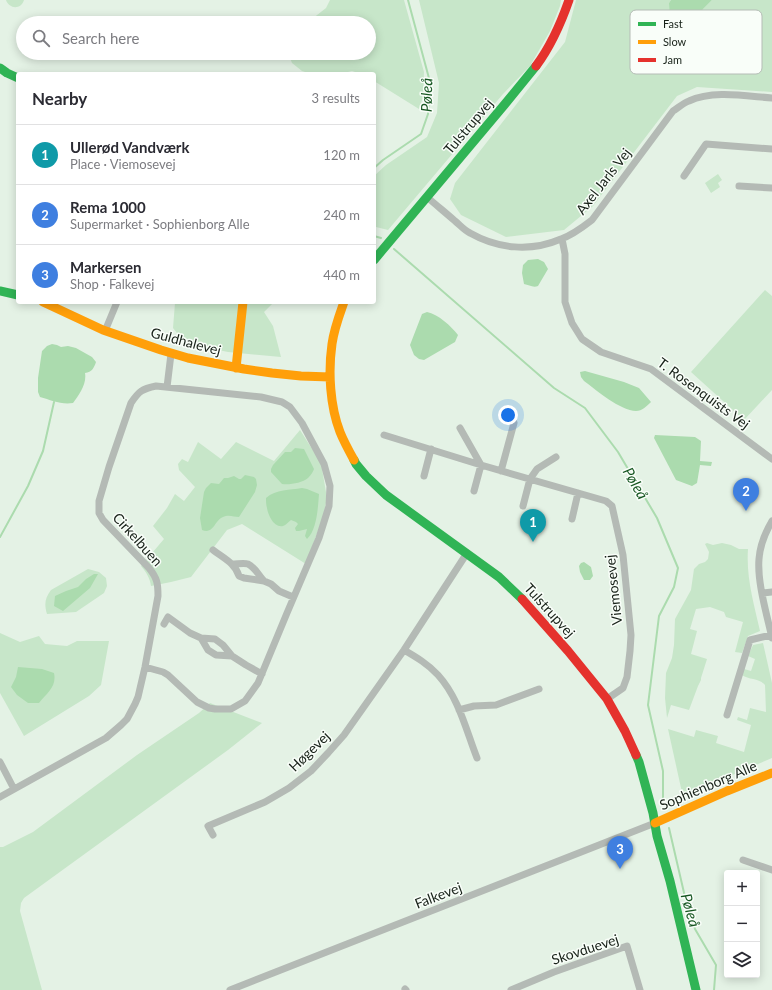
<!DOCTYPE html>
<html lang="en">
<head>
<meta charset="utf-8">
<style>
	:root { --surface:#fff; --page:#f7f7f7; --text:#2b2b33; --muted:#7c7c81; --line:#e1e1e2; --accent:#0b8043 }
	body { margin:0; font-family:Lato,sans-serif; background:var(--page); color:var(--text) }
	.controls { position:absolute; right:12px; bottom:12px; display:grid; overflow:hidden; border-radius:4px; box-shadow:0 2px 10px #0003 }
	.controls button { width:36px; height:36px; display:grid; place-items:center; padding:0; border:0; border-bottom:1px solid var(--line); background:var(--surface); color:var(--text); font:20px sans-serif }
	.you { position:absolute; left:508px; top:415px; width:14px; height:14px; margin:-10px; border:3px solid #fff; border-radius:50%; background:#1a73e8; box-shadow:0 0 0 6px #1a73e833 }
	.badge { display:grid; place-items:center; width:26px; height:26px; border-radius:50%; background:var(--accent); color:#fff; font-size:13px; font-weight:700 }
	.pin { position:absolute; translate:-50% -33px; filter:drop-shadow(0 1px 2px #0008) }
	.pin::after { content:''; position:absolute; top:21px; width:14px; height:12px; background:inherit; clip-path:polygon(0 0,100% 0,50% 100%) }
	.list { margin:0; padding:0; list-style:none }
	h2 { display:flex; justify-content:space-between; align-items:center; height:52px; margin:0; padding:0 16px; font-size:17px }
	h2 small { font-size:13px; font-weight:400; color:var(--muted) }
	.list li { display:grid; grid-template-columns:26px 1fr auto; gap:12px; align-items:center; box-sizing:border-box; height:60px; padding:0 16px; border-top:1px solid var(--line) }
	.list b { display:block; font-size:15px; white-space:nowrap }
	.list p { margin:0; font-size:13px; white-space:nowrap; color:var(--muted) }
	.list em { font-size:13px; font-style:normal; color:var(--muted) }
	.icon { flex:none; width:22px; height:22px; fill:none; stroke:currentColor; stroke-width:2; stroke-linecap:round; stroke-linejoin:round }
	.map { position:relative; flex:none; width:772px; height:990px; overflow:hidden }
	.search { position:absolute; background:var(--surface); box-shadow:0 2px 10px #0003; left:16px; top:16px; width:360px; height:44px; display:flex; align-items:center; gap:10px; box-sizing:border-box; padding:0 14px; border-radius:22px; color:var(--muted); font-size:15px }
	.panel { position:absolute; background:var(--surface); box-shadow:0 2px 10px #0003; left:16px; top:72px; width:360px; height:232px; border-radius:4px }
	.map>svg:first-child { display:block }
</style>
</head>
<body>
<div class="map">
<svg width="772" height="990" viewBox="0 0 772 990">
	<rect width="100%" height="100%" fill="#e4f2e5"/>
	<path fill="#c7e6c9" d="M6 0H24C21 10 9 9 6 0Z
		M330 0H404L424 72 423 97 419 109 374 81V74H361L352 71 340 74H311L302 71 292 63 288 53H369V23H310L312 19 326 8Z
		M419 0H561L560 6 550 31 530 66 503 94 388 230 376 227H374V176L386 165 427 137 437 113 439 83Z
		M576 0H671L669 3 670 25 662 34 650 42 691 31 703 9 712 0H772V92L697 87 677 96 593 206 564 230 506 237 461 215 450 199 455 183 565 42Z
		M718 174 722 180 718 183 720 187 711 193 705 183Z
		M765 290 772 296V390L744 420 691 372Z
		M173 302H274L264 312 273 326 281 357 228 352 185 343 173 328 175 303Z
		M300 430 321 463 327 498 323 517 306 564 242 524 227 530 191 577 171 582 151 586C150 578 146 572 141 566L164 539 153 526 167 508 175 494 184 501 195 487 179 470 178 464 182 459 188 462 198 442 221 459 236 442 274 461Z
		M707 543 713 545 722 543 731 545 739 549H748C746 578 754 604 760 631L748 636 742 653 735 652 743 622 726 617 724 612 710 607 696 609 690 629 697 631 691 654 707 659 701 678V680L698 686 689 710 671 705 667 718 665 698 666 673 672 658 674 645 675 619 691 590 694 569 699 564 705 562 708 559 709 552 705 544Z
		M88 569 99 572 106 578 107 586 104 593 76 612 47 614C44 604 45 598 51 590Z
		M0 633 20 642 39 636 45 644 67 646 77 641H109L101 685 89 696 24 736 0 693Z
		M763 643 772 683V758L693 792 683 797 668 729 694 737 696 730 718 736 716 743 744 752 751 725 737 720 738 717 747 720 750 708 766 712 765 685C759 678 749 680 742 675L744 669 751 671 755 659 748 656 753 645Z
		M210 703 262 723 228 750 24 898 21 903 20 911 42 990H0V847H3L33 832 137 755 199 713Z"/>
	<path fill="#abdbae" d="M671 0H712L703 9 691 31 672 46 653 54 649 50 650 42 662 34 670 25 669 3Z
		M538 259 544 262 548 269 538 286C533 288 529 285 524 284L522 273 523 265 528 260Z
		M427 312C438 314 451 326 458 335L455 342 424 360 419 359 414 355 410 345 422 314Z
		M52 344 57 345 61 347 68 346 76 348 92 357 96 362C94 368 92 372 85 373 87 384 79 395 73 403 61 405 51 400 40 397L38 392V378L42 351 47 346Z
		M585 371 624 382 639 388 651 402C647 406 642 411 636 411 621 411 596 390 584 381L581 377 580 372Z
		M655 435 695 437 701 441 700 461 712 462 711 466 700 465 697 483 692 486 676 480 654 438Z
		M295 448 304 449 314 469C313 472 311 475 308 478 302 483 290 485 282 484L271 472V469L273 465 285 452H291Z
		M245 475 254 477 256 479 257 485 255 492 239 517C235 517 230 515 226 516 214 518 215 535 202 530L200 518 204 492 206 488 211 483 219 484 224 478H228L234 476 239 479H241Z
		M302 488 307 489 319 494C318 507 317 530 307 539L305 536 307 529 299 531H296L295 528 298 524 296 522 291 520C288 522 286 525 283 526 274 528 268 515 267 508 266 505 266 501 266 498 276 489 290 490 302 488Z
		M584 562 591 567 593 576 590 580H584L580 572 579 566 581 563Z
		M94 574H98L90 588 63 611 54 606 55 596 66 591 78 587 86 579Z
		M18 667 42 669 54 673C57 687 47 693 39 703H28L17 695 11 687 16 677Z"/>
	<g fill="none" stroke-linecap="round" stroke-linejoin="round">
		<path stroke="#abdbae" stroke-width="2" d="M374 168 383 160 421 134 428 114 430 82 408 0
			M374 236 381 238
			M394 249 554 388 585 408 618 452 657 518 678 568 674 587 659 616 648 705 663 771V805
			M0 537 28 486 43 451 54 402
			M669 828 685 897 695 929 716 965 714 990"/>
		<path stroke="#b4bab5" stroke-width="7" d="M684 176 706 144 772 149
			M739 186 772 188
			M427 197C436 205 446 213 455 221 460 225 464 230 470 233 498 249 531 252 561 239 573 235 583 227 592 220L673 111C678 108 683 103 689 101 713 90 745 96 772 98
			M562 239 565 254V302L572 323 582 339 601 352 651 369 772 459
			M105 331 117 302
			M167 387 171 354
			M460 428 481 465 474 491
			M384 435 481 465 606 501 612 506 623 555 631 635 630 651 627 677 623 688 607 699
			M501 471 514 423
			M424 476 431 449
			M523 506 530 479 537 469 556 457
			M572 519 578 493
			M772 521C765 533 760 545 759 559 757 582 767 615 772 638
			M213 550C223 558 235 563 239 576L244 578 264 581 271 584 279 591 293 597
			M232 564C237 564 245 563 248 564 255 567 259 576 264 581
			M763 593 772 592
			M164 624 168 617 190 633 201 638 208 650 216 655 232 656 246 665 262 674
			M201 638 215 639 223 645 232 656
			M404 650C416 657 428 664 438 675 459 698 466 730 477 758
			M459 710 474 706 496 705 539 689
			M727 715 750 640 771 635
			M0 762 14 789
			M0 797 106 738 121 725 127 719 135 704 138 697 145 667 158 596C158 583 157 578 149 568L103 520 99 513V501L109 467 131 403C139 391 142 389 156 386L261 397 282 402 290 407 302 423 324 464 330 486 329 506 319 538 287 613 258 683 245 701 231 709H215L209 708 197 702 168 675 163 672 145 667
			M213 835 208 826 265 802 289 788 311 771 328 753 344 735 404 650 467 553
			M743 860 772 870
			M405 989 406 990
			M230 990 655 823
			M511 990 554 972 627 946 640 990"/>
		<path stroke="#30b455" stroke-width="9" d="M0 68 7 73 18 78
			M374 260 505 104 536 66
			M0 291 18 295
			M354 460 356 464 366 476 386 495 499 577 522 599
			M636 755 639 762 653 813 657 836 670 881 696 990"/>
		<path stroke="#ff9f0a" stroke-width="9" d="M43 302 103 330 161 350 188 358 244 369 272 373 301 376 330 377
			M344 302C339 316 334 329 332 344 328 372 330 406 340 432 344 442 349 451 354 460
			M236 368 243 302
			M655 823 727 791 772 773"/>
		<path stroke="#e5322d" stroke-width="9" d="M536 66C551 46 561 23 569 0
			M522 599 568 651 607 699 625 731 636 755"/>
	</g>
	<g text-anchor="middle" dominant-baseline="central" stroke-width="3" stroke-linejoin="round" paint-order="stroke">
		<g font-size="14" fill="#172118" stroke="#f9fef9">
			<text transform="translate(468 126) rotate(-50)">Tulstrupvej</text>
			<text transform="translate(603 181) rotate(-52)">Axel Jarls Vej</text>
			<text transform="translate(186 341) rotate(15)">Guldhalevej</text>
			<text transform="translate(704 393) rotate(36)">T. Rosenquists Vej</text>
			<text transform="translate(138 539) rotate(48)">Cirkelbuen</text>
			<text transform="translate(613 590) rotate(-96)">Viemosevej</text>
			<text transform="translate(550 610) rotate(48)">Tulstrupvej</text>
			<text transform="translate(309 751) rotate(-44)">Høgevej</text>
			<text transform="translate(708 785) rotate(-23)">Sophienborg Alle</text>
			<text transform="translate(438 895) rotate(-21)">Falkevej</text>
			<text transform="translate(585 949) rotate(-18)">Skovduevej</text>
		</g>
		<g font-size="15" font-style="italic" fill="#155520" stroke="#f9fef9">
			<text transform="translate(426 95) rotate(-89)">Pøleå</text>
			<text transform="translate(636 483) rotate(60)">Pøleå</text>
			<text transform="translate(691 910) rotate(74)">Pøleå</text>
		</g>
	</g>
	<rect x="630" y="10" width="132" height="64" rx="6" fill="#f9fef9" stroke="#b5bcb6" stroke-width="1"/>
	<rect x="638" y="22" width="18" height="4" fill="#30b455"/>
	<rect x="638" y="40" width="18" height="4" fill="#ff9f0a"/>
	<rect x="638" y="58" width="18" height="4" fill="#e5322d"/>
	<g font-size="11" fill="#172118">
		<text x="663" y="28">Fast</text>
		<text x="663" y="46">Slow</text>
		<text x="663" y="64">Jam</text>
	</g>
</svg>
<div class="controls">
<button>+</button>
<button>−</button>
<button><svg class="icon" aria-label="layers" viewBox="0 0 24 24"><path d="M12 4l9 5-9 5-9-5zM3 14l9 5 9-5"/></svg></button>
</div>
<div class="you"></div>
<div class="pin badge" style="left:533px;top:542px;background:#0f9aa8">1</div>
<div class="pin badge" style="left:746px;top:511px;background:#3f7fe0">2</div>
<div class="pin badge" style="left:620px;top:869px;background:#3f7fe0">3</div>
<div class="search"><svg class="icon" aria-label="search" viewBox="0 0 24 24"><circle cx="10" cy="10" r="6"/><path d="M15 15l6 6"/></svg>Search here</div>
<section class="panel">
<h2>Nearby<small>3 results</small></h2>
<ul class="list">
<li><span class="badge" style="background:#0f9aa8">1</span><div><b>Ullerød Vandværk</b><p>Place · Viemosevej</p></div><em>120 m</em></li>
<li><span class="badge" style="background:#3f7fe0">2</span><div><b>Rema 1000</b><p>Supermarket · Sophienborg Alle</p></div><em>240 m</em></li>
<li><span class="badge" style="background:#3f7fe0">3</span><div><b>Markersen</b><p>Shop · Falkevej</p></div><em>440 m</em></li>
</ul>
</section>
</div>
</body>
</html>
